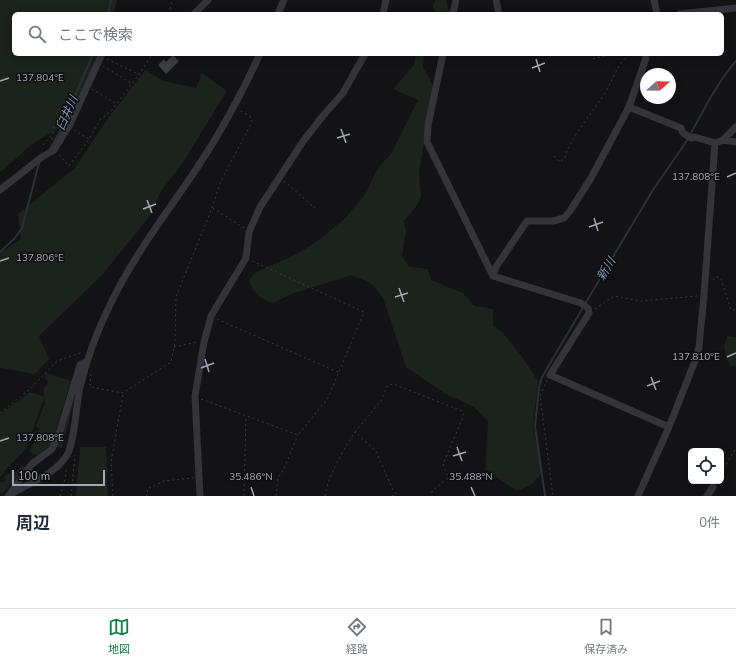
<!DOCTYPE html>
<html lang="ja">
<head>
<meta charset="utf-8">
<style>
	:root { --surface:#fff; --page:#f2f2f3; --text:#1f2937; --muted:#747a83; --line:#e0e1e3; --accent:#0b8043 }
	body { margin:0; font-family:"Nunito Sans","Noto Sans JP",sans-serif; background:var(--page); color:var(--text) }
	.controls { position:absolute; right:12px; bottom:12px; display:grid; overflow:hidden; border-radius:6px; box-shadow:0 2px 10px #0003 }
	.controls button { width:36px; height:36px; display:grid; place-items:center; padding:0; border:0; border-bottom:1px solid var(--line); background:var(--surface); color:var(--text); font:20px sans-serif }
	.compass { position:absolute; left:640px; top:68px; width:36px; height:36px; border-radius:50%; background:var(--surface); box-shadow:0 2px 10px #0003; rotate:70deg }
	.scale { position:absolute; left:12px; bottom:10px; width:93px; box-sizing:border-box; padding-left:4px; border:2px solid #a3a8b6; border-top:0; font-size:11px; line-height:14px; white-space:nowrap; color:#a3a8b6; -webkit-text-stroke:3px #0e0e10; paint-order:stroke }
	.list { margin:0; padding:0; list-style:none }
	h2 { display:flex; justify-content:space-between; align-items:center; height:52px; margin:0; padding:0 16px; font-size:17px }
	h2 small { font-size:13px; font-weight:400; color:var(--muted) }
	.icon { flex:none; width:22px; height:22px; fill:none; stroke:currentColor; stroke-width:2; stroke-linecap:round; stroke-linejoin:round }
	.map { position:relative; flex:none; width:736px; height:496px; overflow:hidden }
	.search { position:absolute; background:var(--surface); box-shadow:0 2px 10px #0003; left:12px; right:12px; top:12px; height:44px; display:flex; align-items:center; gap:10px; box-sizing:border-box; padding:0 14px; border-radius:6px; color:var(--muted); font-size:15px }
	.sheet { height:112px; background:var(--surface) }
	nav { display:flex; justify-content:space-around; align-items:center; box-sizing:border-box; height:56px; border-top:1px solid var(--line); background:var(--surface); font-size:11px; color:var(--muted) }
	nav a { display:grid; justify-items:center; gap:2px }
	nav .on { color:var(--accent) }
	.map>svg:first-child { display:block }
</style>
</head>
<body>
<div class="map">
<svg width="736" height="496" viewBox="0 0 736 496">
	<rect width="100%" height="100%" fill="#131315"/>
	<path fill="#1b231c" d="M0 0H117L114 14H14V54H98L67 123 31 145 2 171H0Z
		M435 0H446L449 14H435L433 6Z
		M416 54H426L424 55 423 67 433 85 419 173 421 196 418 204 404 221 406 231 402 256 409 267 428 269 431 280 463 293 474 306 493 309V326L503 333 523 358 538 381 533 427 543 472 532 484 517 491 485 469 488 422 474 407 444 393 406 367 383 298 372 284 352 275 294 293 273 303C259 298 254 294 249 280L256 272 299 253 323 237 347 216 366 193 377 169 391 154 418 100 393 89 414 65Z
		M145 70 164 81 196 88 202 73 227 91 182 164 161 191 149 217 102 275 39 336 49 359 35 374 0 368V253L21 239 18 214 75 168 109 117Z
		M727 336 736 337V366H730L724 347Z
		M46 373 71 381 56 430 51 444 37 456 29 452 39 429 36 426 45 403 44 398 26 449 7 468 0 477V414L30 392 44 397V387L47 386 48 381 44 378Z
		M72 397 75 398 62 448 57 447Z
		M80 447H106L108 496H76Z
		M22 465 26 468 2 494 0 492V482L2 483 6 480 4 477 12 471 15 472Z"/>
	<g fill="none" stroke-linecap="round" stroke-linejoin="round">
		<path stroke="#283139" stroke-width="2" d="M108 14 111 0
			M690 135C704 109 717 83 736 61
			M50 149 59 133 93 54
			M0 252 15 238 22 228 39 163
			M545 496 535 426 539 387 542 377 611 260 653 190 688 139"/>
	</g>
	<path fill="#3c3d42" d="M173 55 179 61 166 74 158 65 164 59 166 62Z"/>
	<g fill="none" stroke-linecap="round" stroke-linejoin="round">
		<path stroke="#393b41" stroke-width="1" stroke-dasharray="2 3" stroke-linecap="butt" d="M169 14 172 0
			M107 59 138 74
			M593 59 612 54
			M103 66 131 83
			M92 89 115 103
			M74 130 89 139
			M53 139 49 138 53 133 54 125
			M43 145 49 138
			M59 155 69 166 89 139 100 120 112 110 143 69 152 54
			M554 156 560 162 565 158 566 152 577 133 605 93 620 64 629 54
			M284 181 315 208
			M213 208 244 228
			M713 280 715 277H719L721 279 731 310H736
			M595 309 614 296 641 301 697 296
			M217 319 340 373
			M174 347 197 342
			M91 374 90 387 123 393 171 362 175 342 176 297 212 208 221 181 252 122 250 116 239 110
			M547 380 540 396 553 496
			M201 399 298 435 328 398 364 312 252 261
			M0 413 29 390 57 361 83 352
			M355 432 381 401 387 386 393 384 462 411 464 415 443 464 448 478 432 491V496
			M721 473 736 448
			M60 496C63 487 66 478 66 468
			M71 496 75 455
			M113 496 111 462 123 394
			M146 496 148 494 147 489 164 481 193 478
			M244 496 246 416
			M276 496 278 477 283 471 298 435
			M325 496C328 475 344 449 355 432L376 451 393 490 398 496
			M392 496 396 494"/>
		<path stroke="#34343a" stroke-width="7" d="M496 0 499 14
			M654 0 657 14
			M194 14 208 0
			M278 14 284 0
			M383 14 386 0
			M453 14 456 0
			M680 14 736 8
			M443 54 428 125 427 142 493 276 581 303 588 308 589 313 550 375 669 427
			M629 107 681 128 683 133 691 138 695 137 715 143 723 140 736 142
			M723 140 736 127
			M0 190 42 157 54 150 69 126 102 54
			M493 276 496 267 527 221H553L564 218 570 211 591 178 629 107 646 58V54
			M11 492 32 464 52 449 60 431 80 365 86 362
			M8 496C28 483 54 476 67 455 75 441 76 404 80 387 87 358 97 331 110 305 133 256 167 213 197 168 221 132 242 93 260 54
			M200 496 195 396 204 342 211 316 246 258 249 232 260 207 304 140 322 117 343 93 365 54
			M638 496 669 427 695 361 699 347 704 295 715 143
			M707 496 713 487"/>
	</g>
	<path fill="none" stroke="#a3a8b6" stroke-width="1.5" d="M536 59 540 72M532 68 545 63M0 81 9 78M341 129 346 143M337 138 350 134M727 177 736 173M147 200 152 213M143 209 156 204M594 218 598 231M589 227 603 222M0 261 9 258M399 288 404 302M395 297 408 293M727 357 736 353M205 359 209 372M201 368 214 363M651 377 656 390M647 386 660 381M0 441 9 438M457 447 462 461M453 456 466 452M251 487 254 496M471 487 475 496"/>
	<g text-anchor="middle" dominant-baseline="central" stroke-width="3" stroke-linejoin="round" paint-order="stroke">
		<g font-size="12" font-style="italic" fill="#7895b3" stroke="#0e0e10">
			<text transform="translate(67 113) rotate(-66)">臼井川</text>
			<text transform="translate(606 269) rotate(-59)">新川</text>
		</g>
	</g>
	<g font-size="10" text-anchor="middle" fill="#a3a8b6" stroke="#0e0e10" stroke-width="3" stroke-linejoin="round" paint-order="stroke">
		<text x="40" y="81">137.804°E</text>
		<text x="696" y="180">137.808°E</text>
		<text x="40" y="261">137.806°E</text>
		<text x="696" y="360">137.810°E</text>
		<text x="40" y="441">137.808°E</text>
		<text x="251" y="480">35.486°N</text>
		<text x="471" y="480">35.488°N</text>
	</g>
</svg>
<div class="controls">
<button><svg class="icon" aria-label="locate" viewBox="0 0 24 24"><circle cx="12" cy="12" r="6"/><path d="M12 2v4M12 18v4M2 12h4M18 12h4"/></svg></button>
</div>
<svg class="compass" viewBox="-18 -18 36 36"><path d="M0-13l5 13h-10z" fill="#e53935"/><path d="M0 13l5-13h-10z" fill="#747a83"/></svg>
<div class="scale">100 m</div>
<div class="search"><svg class="icon" aria-label="search" viewBox="0 0 24 24"><circle cx="10" cy="10" r="6"/><path d="M15 15l6 6"/></svg>ここで検索</div>
</div>
<section class="sheet">
<h2>周辺<small>0件</small></h2>
<ul class="list">
</ul>
</section>
<nav>
<a class="on"><svg class="icon" aria-label="map" viewBox="0 0 24 24"><path d="M3 6l6-2 6 2 6-2v14l-6 2-6-2-6 2zM9 4v14M15 6v14"/></svg>地図</a>
<a><svg class="icon" aria-label="directions" viewBox="0 0 24 24"><path d="M12 3l9 9-9 9-9-9zM9 14v-3h6M13 9l2 2-2 2"/></svg>経路</a>
<a><svg class="icon" aria-label="saved" viewBox="0 0 24 24"><path d="M7 4h10v16l-5-4-5 4z"/></svg>保存済み</a>
</nav>
</body>
</html>
